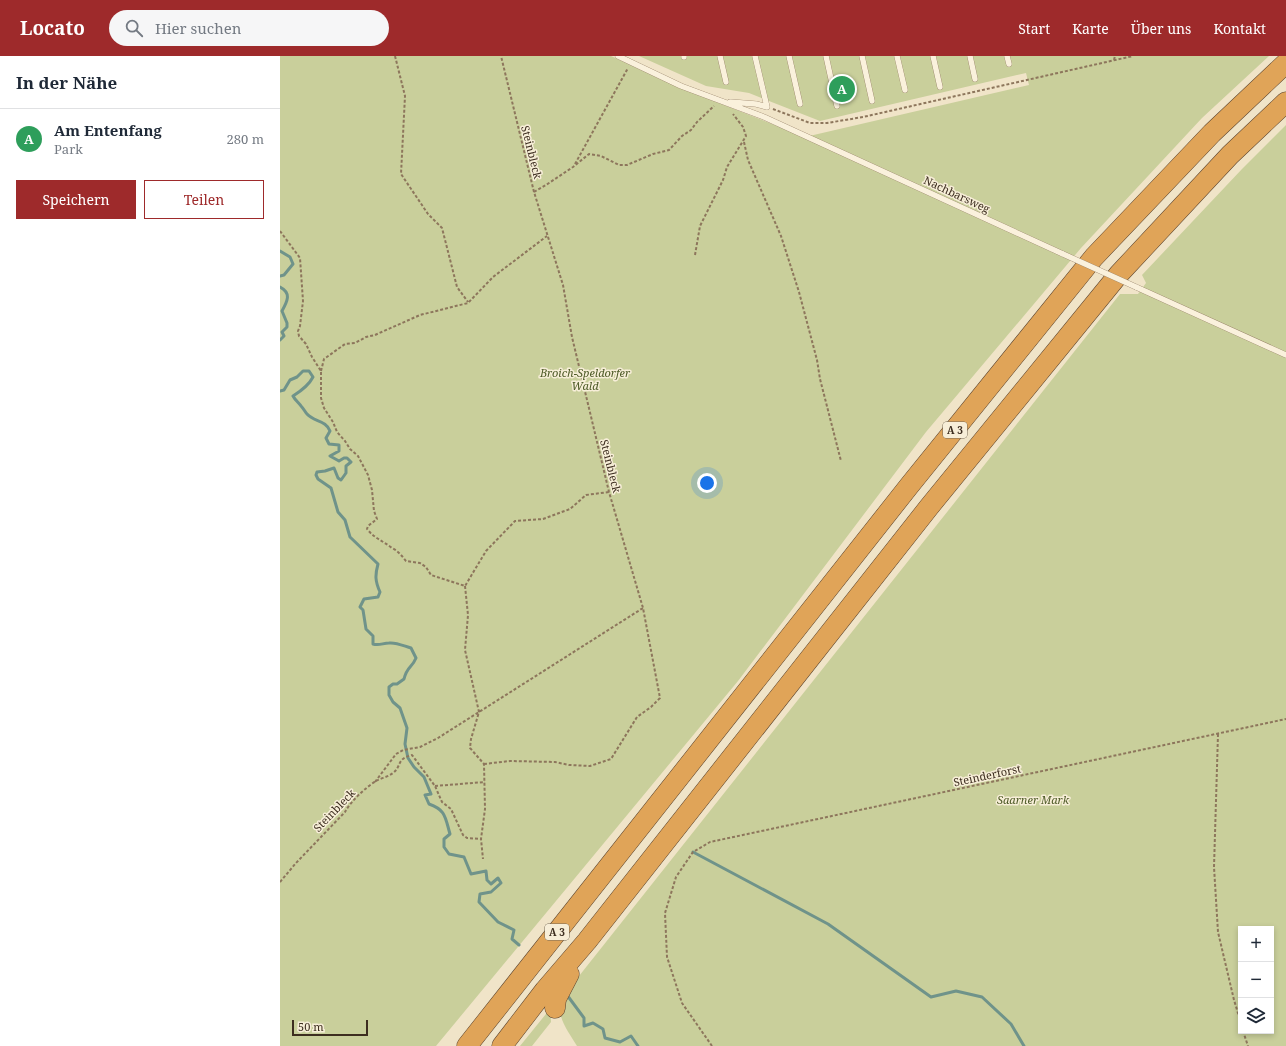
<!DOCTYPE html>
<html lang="de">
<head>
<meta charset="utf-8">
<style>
	:root { --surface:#fff; --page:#f6f6f7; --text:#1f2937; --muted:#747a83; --line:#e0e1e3; --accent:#9e2a2b }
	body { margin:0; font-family:"Noto Serif",serif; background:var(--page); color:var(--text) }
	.controls { position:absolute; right:12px; bottom:12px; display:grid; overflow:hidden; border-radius:0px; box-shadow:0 2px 6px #0003 }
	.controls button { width:36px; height:36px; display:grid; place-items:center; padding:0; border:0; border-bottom:1px solid var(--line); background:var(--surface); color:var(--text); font:20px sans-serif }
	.scale { position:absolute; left:12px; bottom:10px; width:76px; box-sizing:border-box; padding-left:4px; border:2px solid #3d2e20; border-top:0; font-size:11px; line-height:14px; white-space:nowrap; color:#3d2e20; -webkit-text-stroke:3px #f7eed8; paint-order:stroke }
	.you { position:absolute; left:427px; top:427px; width:14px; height:14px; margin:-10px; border:3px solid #fff; border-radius:50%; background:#1a73e8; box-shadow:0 0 0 6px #1a73e833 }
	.badge { display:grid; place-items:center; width:26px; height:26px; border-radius:50%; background:var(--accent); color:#fff; font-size:13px; font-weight:700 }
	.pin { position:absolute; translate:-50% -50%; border:2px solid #fff; box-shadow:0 1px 4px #0006 }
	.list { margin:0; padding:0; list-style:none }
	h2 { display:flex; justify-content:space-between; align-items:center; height:52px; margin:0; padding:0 16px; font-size:17px }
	h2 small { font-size:13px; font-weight:400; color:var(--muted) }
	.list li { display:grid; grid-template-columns:26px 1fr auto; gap:12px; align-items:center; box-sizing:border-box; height:60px; padding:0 16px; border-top:1px solid var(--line) }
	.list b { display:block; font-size:15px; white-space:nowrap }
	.list p { margin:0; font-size:13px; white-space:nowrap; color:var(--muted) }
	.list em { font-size:13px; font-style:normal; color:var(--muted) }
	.actions { display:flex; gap:8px; padding:12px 16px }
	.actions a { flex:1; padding:9px 0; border:1px solid var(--accent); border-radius:0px; text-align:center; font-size:14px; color:var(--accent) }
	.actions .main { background:var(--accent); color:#fff }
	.icon { flex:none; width:22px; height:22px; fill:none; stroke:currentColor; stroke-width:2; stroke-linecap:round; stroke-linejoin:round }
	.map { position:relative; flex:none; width:1006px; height:990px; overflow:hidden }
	header { display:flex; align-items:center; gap:24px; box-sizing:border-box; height:56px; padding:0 20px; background:var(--accent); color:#fff }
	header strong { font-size:19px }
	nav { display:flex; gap:22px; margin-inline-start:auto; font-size:14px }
	.search { width:280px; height:36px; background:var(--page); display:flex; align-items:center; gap:10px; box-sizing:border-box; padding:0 14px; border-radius:22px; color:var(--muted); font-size:15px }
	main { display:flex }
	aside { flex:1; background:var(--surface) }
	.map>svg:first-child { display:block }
</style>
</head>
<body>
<header>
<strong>Locato</strong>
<div class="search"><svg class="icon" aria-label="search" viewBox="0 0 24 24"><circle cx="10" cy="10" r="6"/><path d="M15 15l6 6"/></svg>Hier suchen</div>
<nav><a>Start</a><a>Karte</a><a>Über uns</a><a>Kontakt</a></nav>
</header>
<main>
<aside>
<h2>In der Nähe<small></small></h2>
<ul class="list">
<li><span class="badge" style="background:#2e9e5b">A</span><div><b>Am Entenfang</b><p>Park</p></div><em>280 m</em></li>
</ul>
<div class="actions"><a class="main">Speichern</a><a>Teilen</a></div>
</aside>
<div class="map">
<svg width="1006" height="990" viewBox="0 0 1006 990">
	<rect width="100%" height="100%" fill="#f0e4c8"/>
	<path fill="#c9cf9b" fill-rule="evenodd" d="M0 0H331L411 36 525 81 749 29 746 17 540 65 469 37 426 30 359 0H989L922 62 801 192 646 376 458 625 156 990H0Z
		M1006 69V990H297C288 975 277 962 280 944L840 238H858L866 227 862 219 962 113ZM961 873H991V975H961Z
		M270 953 271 966 252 990H240Z"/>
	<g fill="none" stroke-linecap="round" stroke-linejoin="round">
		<path stroke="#6f938a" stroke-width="3" d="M0 195 10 201 13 208 4 219 0 220
			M0 231C12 237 7 246 2 255L7 267V271L2 276 4 280 0 284
			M0 335 4 334 10 324 17 321 23 315H29L33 321C29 329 21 335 13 340 15 344 19 347 21 350 24 353 25 356 27 358 34 366 46 364 50 375L46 382 49 388 59 389V395L50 400 59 405 64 402H67L71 406 66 410V417L61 424 58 422 54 412 45 415 37 416 36 419 38 423 51 432 58 456 65 464 70 481 98 508C95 519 95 525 100 536L98 541 84 543 80 551 83 554 86 573 93 580V588C99 590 103 587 109 587 116 586 124 590 131 592L136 602C132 612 127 610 124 623L117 628H113L109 631V639L113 646 120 652 127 672 125 688 128 702 134 711 144 721 151 738 145 739 149 748C166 754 165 761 170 778L164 783V791L169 798 184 801 191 818 206 815 207 824 211 828 218 822 221 827 211 836 200 838 199 846 218 866 234 874 232 883 239 889
			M413 796 548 868 651 941 676 935 702 941 731 968 744 990
			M287 939 304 962V970L313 967 323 973 325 982 340 986 351 980 358 990"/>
		<g stroke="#8d765c" stroke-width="6">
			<path id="service" d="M338 0 401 30 484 61 783 198
				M404 0V1
				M440 0 446 26
				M509 0 520 48
				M546 0 557 50
				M582 0 592 45
				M617 0 625 34
				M653 0 660 31
				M690 0 695 23
				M727 0 729 8
				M450 46 476 48 487 51 475 0
				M856 231 1006 299"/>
		</g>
		<g stroke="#5b4430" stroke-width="21">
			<path id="motorway" d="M275 952 276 943 289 918
				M187 990 629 430 814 201 932 77 1006 7
				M222 990 265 934 307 885 649 451 839 218 950 99 1006 46"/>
		</g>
		<path stroke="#8d765c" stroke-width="2" stroke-dasharray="3 2" stroke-linecap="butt" d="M115 0 125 40 121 118 148 158 162 172 177 231 188 246
			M834 4 835 0
			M493 53 530 67H547L583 61 853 0
			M464 86 468 104 501 180 519 236 537 304 540 323 561 405
			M295 108 348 12
			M254 136 266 129 293 111 309 98 321 100 339 109H347L373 98 389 94 402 80 411 74 417 66 434 50
			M0 175 20 202 23 245 20 270 18 275 19 280 26 288 32 301 41 315V342L44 352 53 366 57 376 65 385 70 393 78 400 88 419 92 434 94 455 97 463 88 470 87 473C94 482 103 485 112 492 118 495 122 500 126 505L140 507 146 511 151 519 185 530 206 495 235 465 263 463 290 453 306 439 329 436
			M415 199 420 170 443 124 447 111 466 80 463 71 453 58
			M41 315 44 303 65 288 75 287 86 281 95 279 140 259 188 247 213 221 267 180
			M185 530 188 559 185 594 199 656 191 683 190 692 204 708 205 753 201 783 203 803
			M938 678 934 811 938 876 954 944 961 967
			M204 708 230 705 275 706 289 709 310 710 331 703 357 661 371 651 380 642 363 552 329 436 292 281 283 229 254 136 221 0
			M95 726 116 698 123 694 140 691 158 682 363 552
			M155 730 205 726
			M0 826 16 807 65 756C71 745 85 732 96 725 101 722 108 721 113 717 122 710 116 703 132 699L155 730 162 746 171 753 183 779 187 782 201 783
			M963 975 968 990
			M432 990 402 947 387 901 385 857 396 821 413 796 430 786 1006 663"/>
		<use href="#service" stroke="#faf1dc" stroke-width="5.5"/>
		<use href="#motorway" stroke="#e0a458" stroke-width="20"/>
		<g stroke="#8d765c" stroke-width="6" stroke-linecap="butt">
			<path id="service-bridge" d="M783 198 856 231"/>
		</g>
		<use href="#service-bridge" stroke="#faf1dc" stroke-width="5.5"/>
	</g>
	<g text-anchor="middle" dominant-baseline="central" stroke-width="3" stroke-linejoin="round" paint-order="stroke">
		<g fill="#f7eed8" stroke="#756857" stroke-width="1">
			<rect x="663" y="366" width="24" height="16" rx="3"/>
			<rect x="265" y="868" width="24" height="16" rx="3"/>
		</g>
		<g font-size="10" font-weight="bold" fill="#3d2e20">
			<text x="675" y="374">A 3</text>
			<text x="277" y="876">A 3</text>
		</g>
		<g font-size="11" fill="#3d2e20" stroke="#f7eed8">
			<text transform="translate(252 96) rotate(76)">Steinbleck</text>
			<text transform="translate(677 138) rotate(25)">Nachbarsweg</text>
			<text transform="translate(331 410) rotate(76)">Steinbleck</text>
			<text transform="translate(707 719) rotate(-12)">Steinderforst</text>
			<text transform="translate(54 754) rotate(-46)">Steinbleck</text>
		</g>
		<g font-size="11" font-style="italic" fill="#4d5a26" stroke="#f7eed8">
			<text x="305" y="316">Broich-Speldorfer<tspan x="305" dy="13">Wald</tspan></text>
			<text x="753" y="743">Saarner Mark</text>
		</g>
	</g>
</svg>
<div class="controls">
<button>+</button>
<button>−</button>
<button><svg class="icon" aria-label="layers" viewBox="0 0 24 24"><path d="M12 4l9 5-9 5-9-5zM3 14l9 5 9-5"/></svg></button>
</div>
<div class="scale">50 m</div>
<div class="you"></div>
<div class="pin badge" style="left:562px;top:33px;background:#2e9e5b">A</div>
</div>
</main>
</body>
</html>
